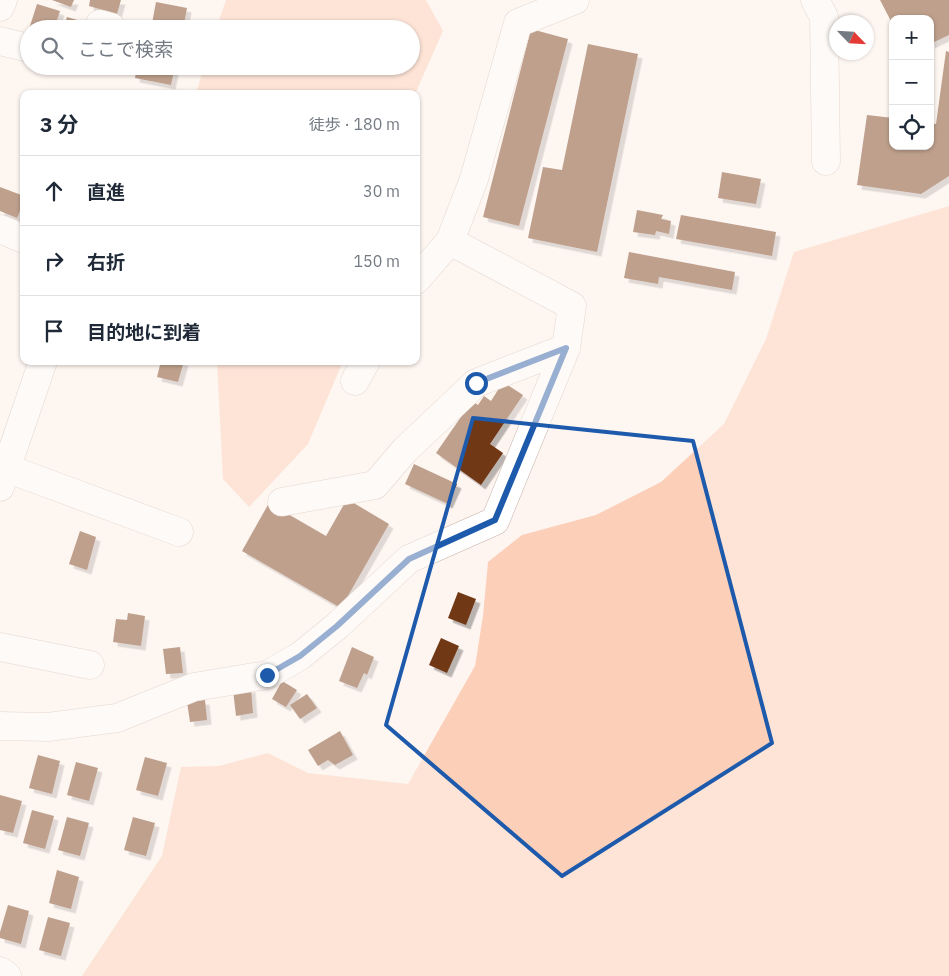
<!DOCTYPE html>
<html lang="ja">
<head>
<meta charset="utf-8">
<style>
	:root { --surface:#fff; --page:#f6f6f7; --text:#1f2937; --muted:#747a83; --line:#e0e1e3 }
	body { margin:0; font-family:"IBM Plex Sans","Noto Sans JP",sans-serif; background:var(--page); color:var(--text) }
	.controls { position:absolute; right:15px; top:15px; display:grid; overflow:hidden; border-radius:10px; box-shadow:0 1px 4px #0004 }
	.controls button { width:45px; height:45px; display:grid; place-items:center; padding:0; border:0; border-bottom:1px solid var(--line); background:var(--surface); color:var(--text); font:25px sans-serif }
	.compass { position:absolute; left:829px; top:15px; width:45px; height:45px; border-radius:50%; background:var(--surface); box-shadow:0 1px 4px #0004; rotate:115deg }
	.stop { position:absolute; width:15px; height:15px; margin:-11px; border:4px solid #1e5aab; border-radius:50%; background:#fff }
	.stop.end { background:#1e5aab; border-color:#fff; box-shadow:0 1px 5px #0008 }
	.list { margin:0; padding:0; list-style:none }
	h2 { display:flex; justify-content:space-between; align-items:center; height:65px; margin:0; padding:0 20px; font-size:21px }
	h2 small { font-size:16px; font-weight:400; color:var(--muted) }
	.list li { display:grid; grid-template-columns:32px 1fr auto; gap:15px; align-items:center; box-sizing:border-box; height:70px; padding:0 20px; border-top:1px solid var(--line) }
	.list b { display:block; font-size:19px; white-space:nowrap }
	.list em { font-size:16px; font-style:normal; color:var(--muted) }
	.icon { flex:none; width:28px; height:28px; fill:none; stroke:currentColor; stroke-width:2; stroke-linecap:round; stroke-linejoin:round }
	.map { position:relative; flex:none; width:949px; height:976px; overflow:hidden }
	.search { position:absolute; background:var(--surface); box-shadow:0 1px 4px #0004; left:20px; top:20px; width:400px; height:55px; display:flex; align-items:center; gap:12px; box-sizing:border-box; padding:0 18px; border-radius:28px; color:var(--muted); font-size:19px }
	.panel { position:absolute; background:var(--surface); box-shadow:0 1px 4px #0004; left:20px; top:90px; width:400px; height:275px; border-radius:10px }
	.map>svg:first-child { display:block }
</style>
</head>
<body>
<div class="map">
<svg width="949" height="976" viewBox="0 0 949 976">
	<defs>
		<filter id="shadow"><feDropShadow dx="4.5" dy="4.5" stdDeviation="0" flood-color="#0004"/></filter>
	</defs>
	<rect width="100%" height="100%" fill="#fef5f1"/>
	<path fill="#fccfb9" d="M226 0H426L443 31 415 94H196L204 66H411V29H216Z
		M949 206V976H82L162 856 181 767 219 766 268 753 308 773 408 784 475 666 483 616 488 562 522 535 596 515 661 482 724 424 766 339 794 252Z
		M217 361H343L308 444 249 507 223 479Z"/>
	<path fill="#713819" filter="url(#shadow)" d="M52 0H74L71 7Z
		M90 0H121L117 14 89 6Z
		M880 0H949V35L930 44V19H893V25Z
		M156 2 187 8 183 29H151Z
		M37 4 60 11 54 29H29Z
		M67 17 91 24 90 29H63Z
		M531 29 568 39 519 226 483 217Z
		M588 44 638 54 597 252 528 238 543 167 562 170Z
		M946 51 949 52V176L921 194 857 185 867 115 893 118V146H930V123L936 124Z
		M137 66H175L171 85 135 78Z
		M722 172 761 179 756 204 718 198Z
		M0 187 24 196V201L17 218 0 211Z
		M637 210 663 215 661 219 671 221 669 234 656 231 655 235 633 232Z
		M681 215 776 232 772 256 676 239Z
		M629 252 735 272 732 290 659 277 658 284 624 278Z
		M161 361H184L178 382 157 377Z
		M503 382 523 395 490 444 503 453 481 485 436 453 472 401 478 405 484 396 491 401Z
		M414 464 457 484 448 504 405 484Z
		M347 499 389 524 341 608 242 551 269 503 326 536Z
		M80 531 96 537 87 570 69 564Z
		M458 592 476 599 466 625 448 618Z
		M128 613 145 616 141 646 113 642 116 619 127 620Z
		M441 638 459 646 447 673 429 665Z
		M180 647 183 673 166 674 163 649Z
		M352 647 374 657 367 675 364 673 357 688 339 681Z
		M282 681 297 690 286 707 272 699Z
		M251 688 253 713 236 716 233 690Z
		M307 694 317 708 300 719 290 705Z
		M205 700 207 720 190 722 187 702Z
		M340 731 353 755 335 765 328 760 318 766 308 750Z
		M38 755 60 761 52 794 29 788Z
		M145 757 167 763 158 796 136 790Z
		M76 762 98 768 89 801 67 795Z
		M0 795 22 801 13 833 0 830Z
		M32 810 54 816 45 849 23 843Z
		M67 817 89 823 80 856 58 850Z
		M133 817 155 823 146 856 124 850Z
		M57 870 79 877 71 909 49 903Z
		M8 905 29 911 21 944 0 938V932Z
		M48 917 70 923 61 956 39 950Z"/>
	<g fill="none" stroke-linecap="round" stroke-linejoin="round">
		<g stroke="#c7b2a8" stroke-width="29">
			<path id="minor" d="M815 0 824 17 826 161
				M0 7 3 0
				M98 29 100 24 111 27
				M0 41 29 48
				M0 229 24 239
				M416 280 450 241
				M355 381 366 361
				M6 468 179 532
				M0 487 43 361
				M282 502 375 485 405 450 476 383 566 348
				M0 647 90 665
				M0 726 48 727 117 718 194 687 267 675 300 656 337 626 409 559 495 521 566 348 572 306 450 241 474 179 518 23 575 0
				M0 971 7 976"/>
		</g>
		<use href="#minor" stroke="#fff" stroke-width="28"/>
	</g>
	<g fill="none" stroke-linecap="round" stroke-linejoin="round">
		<path stroke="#1e5aab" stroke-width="6" d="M267 675 300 656 337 626 409 559 495 520 566 348 476 383"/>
	</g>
	<path d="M0 0H949V976H0ZM473 418 693 441 772 743 562 876 386 725Z" fill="#fef5f1" fill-opacity=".55" fill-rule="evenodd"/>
	<path fill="none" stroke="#1e5aab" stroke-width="4" stroke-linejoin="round" d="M473 418 693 441 772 743 562 876 386 725Z"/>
</svg>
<div class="controls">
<button>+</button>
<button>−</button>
<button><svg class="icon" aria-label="locate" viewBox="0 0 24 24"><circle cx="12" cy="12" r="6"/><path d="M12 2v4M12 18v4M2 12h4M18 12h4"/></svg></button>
</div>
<svg class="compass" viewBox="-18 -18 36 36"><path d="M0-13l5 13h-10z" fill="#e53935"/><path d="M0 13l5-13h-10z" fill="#747a83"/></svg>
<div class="stop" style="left:476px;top:383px"></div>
<div class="stop end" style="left:267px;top:675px"></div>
<div class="search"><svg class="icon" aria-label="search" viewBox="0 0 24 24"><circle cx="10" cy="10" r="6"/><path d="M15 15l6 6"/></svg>ここで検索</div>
<section class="panel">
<h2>3 分<small>徒歩 · 180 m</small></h2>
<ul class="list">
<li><svg class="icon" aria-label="ahead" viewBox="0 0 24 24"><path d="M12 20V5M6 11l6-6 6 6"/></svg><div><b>直進</b></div><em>30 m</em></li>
<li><svg class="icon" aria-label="right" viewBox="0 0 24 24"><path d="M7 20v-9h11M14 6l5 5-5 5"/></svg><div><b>右折</b></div><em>150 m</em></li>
<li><svg class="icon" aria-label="arrive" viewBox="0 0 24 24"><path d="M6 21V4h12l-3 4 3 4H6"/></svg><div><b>目的地に到着</b></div></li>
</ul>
</section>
</div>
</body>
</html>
